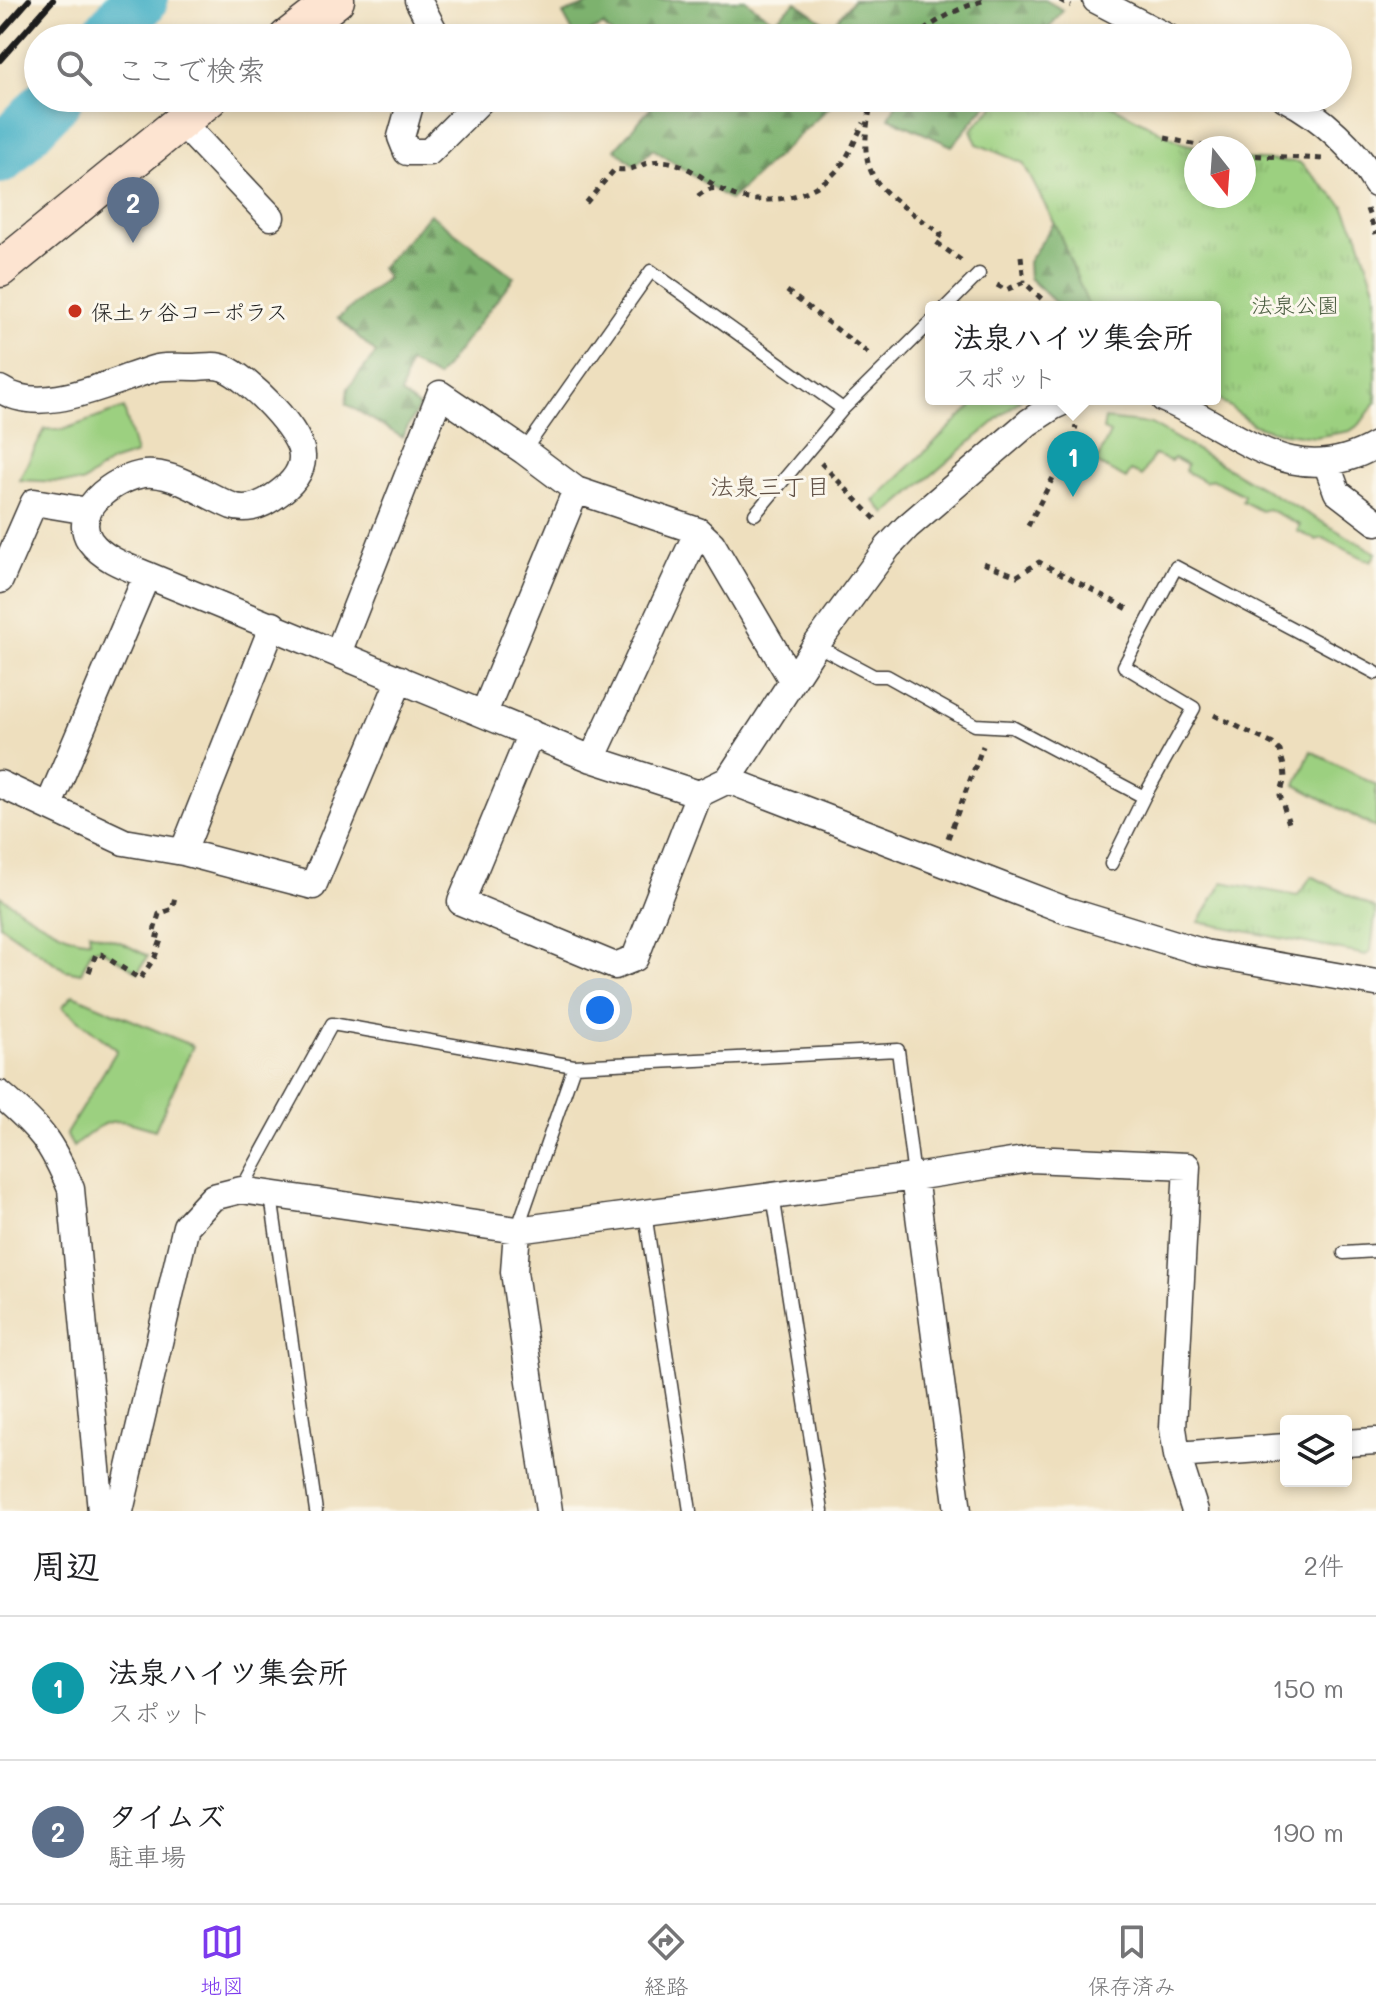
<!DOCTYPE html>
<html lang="ja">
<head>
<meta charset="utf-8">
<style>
	:root { --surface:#fff; --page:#f6f6f6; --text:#202124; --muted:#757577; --line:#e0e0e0; --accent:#7c3aed }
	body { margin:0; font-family:Mali,"Klee One",sans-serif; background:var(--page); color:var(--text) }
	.controls { position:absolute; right:24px; bottom:24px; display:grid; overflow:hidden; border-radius:8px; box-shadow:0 4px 12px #0003 }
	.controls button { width:72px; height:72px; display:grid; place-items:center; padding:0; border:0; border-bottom:2px solid var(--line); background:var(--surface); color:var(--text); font:40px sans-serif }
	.compass { position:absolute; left:1184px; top:136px; width:72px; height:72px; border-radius:50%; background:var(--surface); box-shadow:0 4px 12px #0003; rotate:163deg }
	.you { position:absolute; left:600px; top:1010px; width:28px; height:28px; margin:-20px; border:6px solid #fff; border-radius:50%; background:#1a73e8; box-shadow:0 0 0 12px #1a73e833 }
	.badge { display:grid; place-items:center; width:52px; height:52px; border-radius:50%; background:var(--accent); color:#fff; font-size:26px; font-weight:700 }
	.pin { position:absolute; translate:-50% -66px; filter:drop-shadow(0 2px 4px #0008) }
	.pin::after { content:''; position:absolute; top:42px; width:28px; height:24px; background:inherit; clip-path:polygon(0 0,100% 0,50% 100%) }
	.popup { position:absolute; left:925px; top:301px; width:296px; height:104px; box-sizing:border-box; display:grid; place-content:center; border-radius:8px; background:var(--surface); filter:drop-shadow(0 2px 6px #0005); font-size:26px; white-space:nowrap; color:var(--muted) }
	.popup b { font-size:30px; color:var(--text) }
	.popup::after { content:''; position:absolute; left:50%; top:100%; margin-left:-16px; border:16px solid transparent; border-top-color:var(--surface) }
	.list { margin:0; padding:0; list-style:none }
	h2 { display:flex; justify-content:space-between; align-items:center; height:104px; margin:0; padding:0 32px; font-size:34px }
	h2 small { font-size:26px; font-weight:400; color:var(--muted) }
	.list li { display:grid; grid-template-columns:52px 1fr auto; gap:24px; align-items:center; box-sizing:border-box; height:144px; padding:0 32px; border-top:2px solid var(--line) }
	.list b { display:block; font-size:30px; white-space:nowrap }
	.list p { margin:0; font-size:26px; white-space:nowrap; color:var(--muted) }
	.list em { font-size:26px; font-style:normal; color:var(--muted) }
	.icon { flex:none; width:44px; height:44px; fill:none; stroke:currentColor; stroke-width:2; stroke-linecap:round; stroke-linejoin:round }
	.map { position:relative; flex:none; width:1376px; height:1511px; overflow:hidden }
	.search { position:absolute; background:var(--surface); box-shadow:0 4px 12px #0003; left:24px; right:24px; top:24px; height:88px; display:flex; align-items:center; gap:20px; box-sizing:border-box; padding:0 28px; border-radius:44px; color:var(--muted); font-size:30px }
	.sheet { height:392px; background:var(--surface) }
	nav { display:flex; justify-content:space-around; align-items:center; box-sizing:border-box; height:112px; border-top:2px solid var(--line); background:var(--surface); font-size:22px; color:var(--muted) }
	nav a { display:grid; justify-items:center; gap:4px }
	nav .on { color:var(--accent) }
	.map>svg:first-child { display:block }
</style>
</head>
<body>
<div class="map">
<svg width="1376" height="1511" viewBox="0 0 1376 1511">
	<defs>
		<pattern id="forest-firs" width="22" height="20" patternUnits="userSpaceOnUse" patternTransform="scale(2)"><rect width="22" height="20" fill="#7db26e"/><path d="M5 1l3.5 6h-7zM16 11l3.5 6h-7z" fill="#66905a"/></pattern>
		<pattern id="park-tufts" width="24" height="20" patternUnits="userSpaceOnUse" patternTransform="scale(2)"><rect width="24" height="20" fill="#9cd080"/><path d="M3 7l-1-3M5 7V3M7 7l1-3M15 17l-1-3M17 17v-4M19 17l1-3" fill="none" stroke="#86b26e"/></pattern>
	</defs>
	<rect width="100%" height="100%" fill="#fbf7ec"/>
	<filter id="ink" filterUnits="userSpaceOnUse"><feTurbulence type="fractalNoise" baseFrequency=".0125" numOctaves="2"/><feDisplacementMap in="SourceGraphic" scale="16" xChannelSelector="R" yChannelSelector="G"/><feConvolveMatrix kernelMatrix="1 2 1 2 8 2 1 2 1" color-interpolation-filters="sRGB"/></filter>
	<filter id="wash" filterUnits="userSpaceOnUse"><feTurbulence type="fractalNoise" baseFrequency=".006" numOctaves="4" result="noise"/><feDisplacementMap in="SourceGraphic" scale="32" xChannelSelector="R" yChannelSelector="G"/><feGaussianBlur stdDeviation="1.8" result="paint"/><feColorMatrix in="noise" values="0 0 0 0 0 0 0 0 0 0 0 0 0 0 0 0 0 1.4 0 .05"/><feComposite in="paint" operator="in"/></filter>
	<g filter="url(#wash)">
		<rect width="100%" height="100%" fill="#eedfbe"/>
		<path fill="#9cd080" stroke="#5c764e" stroke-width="2" d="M979 399H1021L886 514 874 501Z
			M124 408 136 454 111 462 82 483 19 480 45 429 62 430Z
			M1105 419 1151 424 1376 553 1371 562 1323 538 1316 540 1297 531 1300 525 1268 509 1261 511 1242 501 1244 495 1212 479 1205 482 1185 471 1187 465 1174 458 1171 461 1154 455 1142 476 1131 471 1126 479 1096 463 1110 433 1103 430Z
			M1311 751 1376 785V828L1296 785Z
			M0 896C19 909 68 943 90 940L89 932 120 942 148 956 138 972 101 949H92L81 973 65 970 0 925Z
			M73 995 193 1046 155 1130C111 1116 109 1117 73 1147L66 1134 117 1050 62 1007Z"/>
		<path fill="url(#forest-firs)" stroke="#4c6745" stroke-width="2" d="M600 0H745L774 21 796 2 831 27 853 0H1045L1063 10 1041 38H616L603 26 576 38 563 14Z
			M652 98H839L730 200 653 149 635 166 615 149 655 103Z
			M899 98H992L952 146 889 118Z
			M430 214 514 277 437 378 409 362 401 394 419 407 402 437 346 404 348 388 376 353 338 318 387 278 381 268Z
			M1054 223 1058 230 1089 307H1060L1029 278 1028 262Z"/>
		<path fill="url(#park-tufts)" stroke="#5c764e" stroke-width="2" d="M1002 98H1098L1182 143 1203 148H1196V196H1244V159L1299 162 1344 206 1358 235 1376 291V402L1360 424 1350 431 1315 437 1277 432 1254 425 1215 396V307H1089L1058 230 1023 163 977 144 971 130Z
			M1312 876 1376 909 1371 951 1366 955 1199 922 1223 882 1297 896Z"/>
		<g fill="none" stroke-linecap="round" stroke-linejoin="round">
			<path stroke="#47b1c6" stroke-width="56" d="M107 38 140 0
				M0 156 55 98"/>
		</g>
	</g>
	<g filter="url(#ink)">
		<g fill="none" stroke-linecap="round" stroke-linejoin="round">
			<g stroke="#3c3934" stroke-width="15">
				<path id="lane" d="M946 307 979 274
					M524 451 651 271 843 409 931 322
					M755 514 843 409
					M816 645 874 676H887L975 725 1012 727 1144 797 1194 708 1124 666 1176 567 1376 673
					M1111 864 1144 797
					M241 1190 332 1024 574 1066 898 1050 914 1177
					M773 1195 822 1511
					M271 1196 316 1511
					M645 1213 690 1511
					M517 1230 574 1066
					M1344 1253 1376 1251"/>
			</g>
			<g stroke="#3c3934" stroke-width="29">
				<path id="street" d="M418 0 433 29 430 38
					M1096 0 1169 38
					M412 98 401 137 407 152H429L483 98
					M1285 98C1322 117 1355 148 1376 184
					M181 122 271 217
					M0 389C43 418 112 380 157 368 169 366 182 367 194 367 203 367 215 364 224 368 247 377 302 431 302 456 303 475 286 489 272 498 260 506 246 511 232 506 206 496 181 476 153 474 124 471 68 507 90 541 103 559 127 567 147 575L592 759 699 794 728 780 816 645 888 547 907 527 1029 422 1052 407 1069 399
					M1164 399C1238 430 1291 494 1376 445
					M1326 462 1337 492 1376 522
					M0 580 34 502 88 511
					M338 653 440 394 524 451 576 490 698 531 712 544 792 680
					M484 713 576 490
					M531 733 461 902 615 966 635 958 699 794
					M592 759 698 531
					M728 780 1065 910 1205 953 1376 983
					M0 784 124 842 183 852 313 886 400 679
					M49 805 147 575
					M183 852 273 625
					M0 1094C40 1128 51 1141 71 1189L101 1511
					M914 1177 958 1511
					M517 1230 514 1272 549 1511
					M1346 1443 1376 1441
					M1177 1455 1286 1447
					M120 1511 186 1226 213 1197 241 1190 517 1230 914 1177 1031 1159 1187 1166 1173 1428 1177 1455 1195 1511"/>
			</g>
			<g stroke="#3c3934" stroke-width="39">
				<path id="secondary" d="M287 38 336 0
					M0 269 210 98"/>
			</g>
			<path stroke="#3c3934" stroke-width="5" stroke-dasharray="6 6" stroke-linecap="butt" d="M1060 0 1071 6
				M914 38C935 21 959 7 986 0
				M873 98C851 182 881 189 941 234L936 242 962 261
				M1246 98 1258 104
				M1165 138 1211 148
				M1244 155 1324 159
				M698 196C718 180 723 194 743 198 777 205 818 194 840 167 850 154 856 137 864 123
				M586 203 615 169C630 172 638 165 652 162 677 157 698 175 717 187
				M1367 209 1376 234
				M1021 256 1024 282
				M997 285 1006 290 1024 282 1050 307
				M787 291 869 354
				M821 463 878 522
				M1028 526 1073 439 1076 426
				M983 563 1017 576 1039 562 1130 610
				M1214 715 1273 744 1280 751 1284 766 1285 778 1280 795 1290 827
				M948 838 983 746
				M89 972 96 954H101L140 979 155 957 162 937 153 935 159 914 172 909 176 893"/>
			<use href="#lane" stroke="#fff" stroke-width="12"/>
			<use href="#street" stroke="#fff" stroke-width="26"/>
			<use href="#secondary" stroke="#fde4d1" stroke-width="36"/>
			<path stroke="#1c1c1c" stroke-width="6" d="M0 33 29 0
				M0 60 53 0"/>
		</g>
	</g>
	<circle fill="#c8321e" stroke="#fbf7ec" stroke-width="3" cx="75" cy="311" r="8"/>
	<g text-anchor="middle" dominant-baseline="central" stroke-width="6" stroke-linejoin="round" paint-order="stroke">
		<g font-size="22" fill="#495b3f" stroke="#fbf7ec">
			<text x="1295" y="304">法泉公園</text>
		</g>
		<g font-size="22" fill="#1c1c1c" stroke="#fbf7ec" text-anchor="start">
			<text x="91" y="311">保土ヶ谷コーポラス</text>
		</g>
		<g font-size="24" fill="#605045" stroke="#fbf7ec">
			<text x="770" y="485">法泉三丁目</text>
		</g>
	</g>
</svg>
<div class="controls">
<button><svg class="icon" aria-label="layers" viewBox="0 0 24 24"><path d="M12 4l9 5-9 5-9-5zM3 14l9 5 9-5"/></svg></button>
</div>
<svg class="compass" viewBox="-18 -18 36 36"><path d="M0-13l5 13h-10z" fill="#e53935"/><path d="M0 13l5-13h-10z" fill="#757577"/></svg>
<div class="you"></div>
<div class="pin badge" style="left:1073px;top:497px;background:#0f9aa8">1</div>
<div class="popup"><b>法泉ハイツ集会所</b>スポット</div>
<div class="pin badge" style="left:133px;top:243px;background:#5c6f8a">2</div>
<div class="search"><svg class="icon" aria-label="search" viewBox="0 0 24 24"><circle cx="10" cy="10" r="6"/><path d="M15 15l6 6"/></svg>ここで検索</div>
</div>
<section class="sheet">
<h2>周辺<small>2件</small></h2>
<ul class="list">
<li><span class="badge" style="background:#0f9aa8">1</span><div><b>法泉ハイツ集会所</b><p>スポット</p></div><em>150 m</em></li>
<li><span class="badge" style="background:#5c6f8a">2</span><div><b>タイムズ</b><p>駐車場</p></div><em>190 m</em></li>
</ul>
</section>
<nav>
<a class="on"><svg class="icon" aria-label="map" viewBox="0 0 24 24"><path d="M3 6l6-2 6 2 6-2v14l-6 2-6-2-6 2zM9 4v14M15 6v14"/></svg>地図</a>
<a><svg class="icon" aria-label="directions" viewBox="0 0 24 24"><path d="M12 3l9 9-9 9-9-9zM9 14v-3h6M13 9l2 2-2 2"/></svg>経路</a>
<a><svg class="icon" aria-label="saved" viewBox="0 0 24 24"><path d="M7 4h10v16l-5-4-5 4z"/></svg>保存済み</a>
</nav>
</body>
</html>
